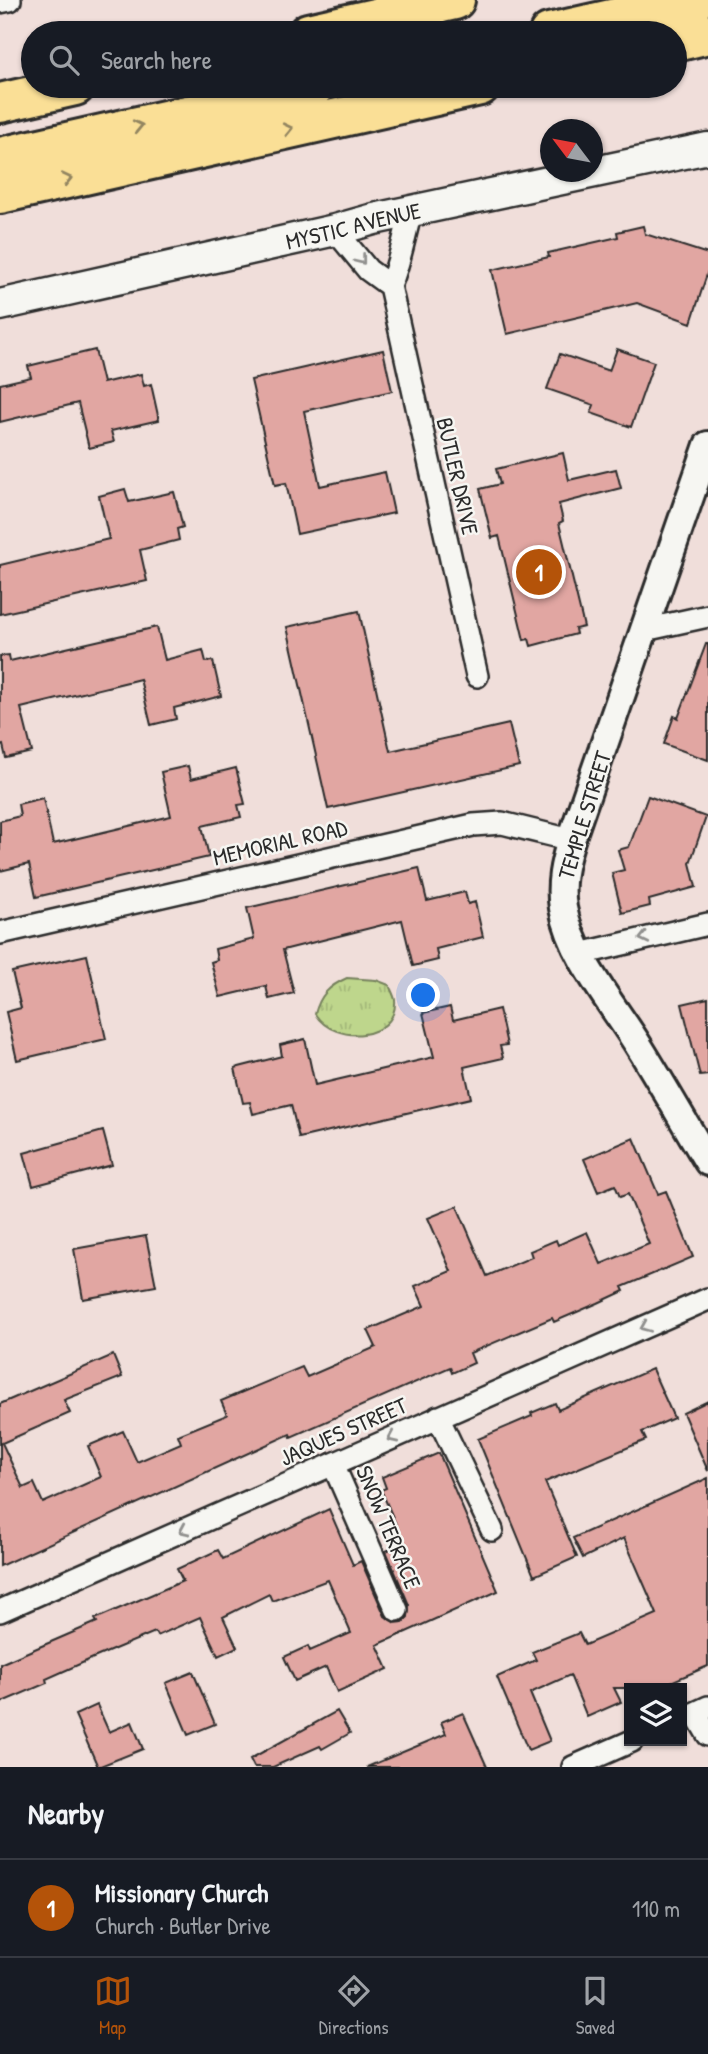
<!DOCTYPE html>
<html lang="en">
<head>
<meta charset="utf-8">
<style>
	:root { --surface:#171b24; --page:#20242c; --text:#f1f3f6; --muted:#9ea1a6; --line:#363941; --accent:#b45309 }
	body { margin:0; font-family:"Patrick Hand",sans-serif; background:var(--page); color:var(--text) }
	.controls { position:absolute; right:21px; bottom:21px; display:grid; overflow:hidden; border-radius:0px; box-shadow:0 2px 5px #0004 }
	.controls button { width:63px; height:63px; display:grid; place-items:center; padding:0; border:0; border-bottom:2px solid var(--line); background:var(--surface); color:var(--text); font:35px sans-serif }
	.compass { position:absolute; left:540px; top:119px; width:63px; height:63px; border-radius:50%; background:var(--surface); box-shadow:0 2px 5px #0004; rotate:302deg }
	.you { position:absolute; left:424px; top:996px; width:24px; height:24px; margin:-18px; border:5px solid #fff; border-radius:50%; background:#1a73e8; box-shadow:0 0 0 10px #1a73e833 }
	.badge { display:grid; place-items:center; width:46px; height:46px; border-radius:50%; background:var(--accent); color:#fff; font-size:23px; font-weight:700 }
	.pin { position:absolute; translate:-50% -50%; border:4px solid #fff; box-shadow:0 2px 7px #0006 }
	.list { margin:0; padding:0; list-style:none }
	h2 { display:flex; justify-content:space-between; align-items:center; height:91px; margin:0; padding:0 28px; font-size:30px }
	h2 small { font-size:23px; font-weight:400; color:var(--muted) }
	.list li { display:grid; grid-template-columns:46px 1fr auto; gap:21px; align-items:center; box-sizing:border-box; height:98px; padding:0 28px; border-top:2px solid var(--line) }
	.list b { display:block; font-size:26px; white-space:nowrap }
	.list p { margin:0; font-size:23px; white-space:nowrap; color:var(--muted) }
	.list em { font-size:23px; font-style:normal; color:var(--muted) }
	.icon { flex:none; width:38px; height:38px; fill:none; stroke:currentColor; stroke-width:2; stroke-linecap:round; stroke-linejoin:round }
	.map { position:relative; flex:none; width:708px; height:1767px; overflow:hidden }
	.search { position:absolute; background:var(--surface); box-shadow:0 2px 5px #0004; left:21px; right:21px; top:21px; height:77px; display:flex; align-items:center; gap:18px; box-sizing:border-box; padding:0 24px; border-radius:38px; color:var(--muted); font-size:26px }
	.sheet { height:189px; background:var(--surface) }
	nav { display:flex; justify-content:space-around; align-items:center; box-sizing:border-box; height:98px; border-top:2px solid var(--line); background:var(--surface); font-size:19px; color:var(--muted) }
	nav a { display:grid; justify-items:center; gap:4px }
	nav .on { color:var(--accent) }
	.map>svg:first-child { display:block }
</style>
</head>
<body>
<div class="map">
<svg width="708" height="1767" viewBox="0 0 708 1767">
	<defs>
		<pattern id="grass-tufts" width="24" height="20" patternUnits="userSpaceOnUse" patternTransform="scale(1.75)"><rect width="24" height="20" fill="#bed68c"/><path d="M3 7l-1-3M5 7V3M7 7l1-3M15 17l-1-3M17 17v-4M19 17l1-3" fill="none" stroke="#a3b879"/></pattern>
	</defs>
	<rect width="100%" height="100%" fill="#f0deda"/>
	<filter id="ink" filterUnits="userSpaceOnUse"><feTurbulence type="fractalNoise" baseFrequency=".0143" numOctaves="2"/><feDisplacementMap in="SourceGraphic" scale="14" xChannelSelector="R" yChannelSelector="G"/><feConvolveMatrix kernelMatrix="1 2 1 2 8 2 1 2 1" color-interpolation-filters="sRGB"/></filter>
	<g filter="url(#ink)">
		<path fill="url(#grass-tufts)" stroke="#74805c" stroke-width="2" d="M347 978 376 980 389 985C391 990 394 995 395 1000 398 1040 335 1046 315 1014 320 995 329 986 347 978Z"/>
		<path fill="#e1a6a2" stroke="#2b2b2b" stroke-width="2" d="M643 226 645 234 708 254V271L691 323 637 303 507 334 492 270 549 257 548 253 618 237 617 232Z
			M617 349 654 362 631 427 591 413 594 405 547 389 560 354 609 371Z
			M95 350 103 383 141 374 144 386 151 384 159 420 111 431 114 442 89 448 78 403 0 422V384L31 377 28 366Z
			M383 350 392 391 304 411 320 486 385 472 394 513 297 534 286 483 275 485 251 380Z
			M563 453 569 480 616 469 621 488 559 504 563 521 559 523 584 627 575 629 576 634 531 646 529 639 524 640 499 536 492 538 480 489 500 484 496 469Z
			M125 489 129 502 174 492 183 527 177 529 179 540 140 550 147 581 0 614V565L109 539 99 496Z
			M359 611 390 751 509 724 519 766 328 809 287 627Z
			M157 627 165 660 203 650 206 662 213 661 221 696 174 708 176 719 151 725 140 679 21 708 32 752 6 758 3 745 0 746V656L9 655 10 661Z
			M706 644H708V760L664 744 674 716 678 718Z
			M188 766 191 779 236 768 245 804 238 805 241 817 202 826 209 857 36 897 29 864 0 871V821L20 816 18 804 43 798 53 844 171 816 161 772Z
			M648 796 706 817 690 863 696 887 649 900 650 906 622 913 612 873 624 870 618 850 629 847Z
			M419 868 427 901 465 892 468 904 475 902 483 937 436 949 438 960 413 966 402 920 283 950 294 993 269 999 266 986 220 997 211 962 217 960 215 949 254 939 247 908Z
			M87 955 106 1039 17 1060 6 1012 21 1008 12 972Z
			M708 998V1075L700 1076 682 1004Z
			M450 1007 453 1020 499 1009 507 1045 500 1046 503 1058 464 1067 471 1098 299 1138 291 1105 253 1114 250 1102 243 1103 235 1068 282 1056 280 1045 305 1039 315 1085 434 1057 423 1013Z
			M103 1131 112 1165 33 1186 24 1153Z
			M634 1138 658 1194 666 1191 693 1257 622 1287 624 1291 598 1303 554 1322 552 1318 470 1353 474 1363 452 1373 450 1367 291 1437 290 1434 0 1566V1404L113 1355 122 1377 64 1400 70 1413 2 1443 23 1488 34 1483 43 1503 101 1477 88 1446 123 1431 137 1462 181 1443 178 1435 227 1415 221 1401 302 1367 307 1377 376 1347 368 1330 424 1306 415 1286 451 1271 428 1218 457 1206 487 1276 532 1257 530 1251 556 1240 558 1245 587 1232 601 1264 649 1244 628 1194 620 1197 615 1185 598 1192 584 1159Z
			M146 1236 156 1286 83 1299 74 1249Z
			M652 1369 674 1418 642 1432 646 1440 545 1482 577 1557 534 1576 478 1439 532 1416 531 1413 555 1403 558 1410Z
			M708 1401V1471L683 1413Z
			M439 1453 498 1591 377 1645 388 1669 337 1692 326 1667 295 1681 284 1657 308 1646 310 1651 351 1633 328 1580 272 1601 269 1594 223 1617 237 1647 218 1656 200 1617 157 1636 155 1632 91 1659 46 1679 47 1683 0 1703V1664L97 1622 95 1619 183 1581 177 1569 218 1550 223 1559 329 1509 353 1565 361 1561 385 1616 395 1623 403 1622 408 1617 409 1605 386 1551 404 1543 381 1490 386 1488 382 1477Z
			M708 1478V1666L657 1688H614L621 1702 587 1717 570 1675 530 1693 550 1741 528 1750 497 1677 536 1660 532 1652 579 1633 585 1645 657 1614 624 1538 583 1558 573 1538Z
			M193 1672 215 1724 188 1735 166 1683Z
			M97 1705 109 1732 132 1722 143 1749 98 1767 75 1715Z
			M337 1711 350 1733 322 1749 320 1746 273 1767H254L250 1759Z
			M463 1713 487 1767H367L446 1734 441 1722Z"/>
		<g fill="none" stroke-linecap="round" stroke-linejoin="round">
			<g stroke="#2b2b2b" stroke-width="26">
				<path id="minor" d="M0 2 10 0
					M411 212C404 237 400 262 390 286L477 676
					M335 230 368 270 390 286
					M644 630 708 616
					M0 933 473 825 502 823 571 840
					M580 954 708 924
					M438 1417 492 1530
					M333 1464 397 1610
					M0 1611 708 1299
					M695 1713 708 1735
					M682 1719 708 1707
					M573 1767 632 1741"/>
			</g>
			<g stroke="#2b2b2b" stroke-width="32">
				<path id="tertiary" d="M708 445 571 840C564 863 559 884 563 908 572 958 614 1005 640 1048 663 1085 685 1124 708 1162"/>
			</g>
			<g stroke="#2b2b2b" stroke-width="35">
				<g id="secondary">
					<path id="s1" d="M0 305 335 230 374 219 708 148"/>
				</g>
			</g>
			<g stroke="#2b2b2b" stroke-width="44">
				<path id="motorway" d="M308 33 455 0
					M549 33 696 0
					M675 42 708 34
					M0 103 75 86
					M0 157 316 86
					M0 194 480 86"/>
			</g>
			<use href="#minor" stroke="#f6f6f2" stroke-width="21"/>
			<use href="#tertiary" stroke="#f6f6f2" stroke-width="26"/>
			<use href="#secondary" stroke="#f6f6f2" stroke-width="30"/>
			<use href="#motorway" stroke="#fadf96" stroke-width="38"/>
		</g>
		<defs><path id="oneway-chevron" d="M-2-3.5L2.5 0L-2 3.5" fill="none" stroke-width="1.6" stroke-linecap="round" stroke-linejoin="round" transform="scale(1.75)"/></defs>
		<g stroke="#928560">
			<use href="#oneway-chevron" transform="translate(138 126) rotate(-13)"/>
			<use href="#oneway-chevron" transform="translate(288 129) rotate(-13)"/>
			<use href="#oneway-chevron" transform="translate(67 179) rotate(-13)"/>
		</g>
		<g stroke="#90908e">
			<use href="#oneway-chevron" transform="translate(361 260) rotate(52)"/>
			<use href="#oneway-chevron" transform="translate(644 938) rotate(167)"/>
			<use href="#oneway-chevron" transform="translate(645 1327) rotate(157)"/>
			<use href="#oneway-chevron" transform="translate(392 1438) rotate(156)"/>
			<use href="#oneway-chevron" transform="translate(184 1530) rotate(156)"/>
		</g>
	</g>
	<g text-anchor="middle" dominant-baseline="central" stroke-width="5" stroke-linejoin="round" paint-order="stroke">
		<g font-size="23" fill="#2b2b2b" stroke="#f6f6f2">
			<text stroke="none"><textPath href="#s1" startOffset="362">MYSTIC AVENUE</textPath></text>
			<text transform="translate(458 476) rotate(77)">BUTLER DRIVE</text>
			<text transform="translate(584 815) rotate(-73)">TEMPLE STREET</text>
			<text transform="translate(280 842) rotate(-13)">MEMORIAL ROAD</text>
			<text transform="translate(343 1431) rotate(-24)">JAQUES STREET</text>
			<text transform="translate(389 1527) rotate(67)">SNOW TERRACE</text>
		</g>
	</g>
</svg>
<div class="controls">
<button><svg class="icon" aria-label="layers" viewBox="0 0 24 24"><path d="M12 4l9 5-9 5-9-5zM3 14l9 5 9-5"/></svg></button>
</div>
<svg class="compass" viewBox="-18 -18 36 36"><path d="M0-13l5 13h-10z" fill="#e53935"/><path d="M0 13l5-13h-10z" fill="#9ea1a6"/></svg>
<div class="you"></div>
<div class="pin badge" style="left:539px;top:572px">1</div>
<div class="search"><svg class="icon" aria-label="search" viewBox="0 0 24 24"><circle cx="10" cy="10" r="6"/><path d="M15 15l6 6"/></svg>Search here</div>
</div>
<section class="sheet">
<h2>Nearby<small></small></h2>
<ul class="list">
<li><span class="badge">1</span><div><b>Missionary Church</b><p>Church · Butler Drive</p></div><em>110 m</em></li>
</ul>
</section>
<nav>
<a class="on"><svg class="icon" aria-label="map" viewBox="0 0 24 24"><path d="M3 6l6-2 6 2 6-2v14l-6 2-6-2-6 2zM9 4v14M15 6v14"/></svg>Map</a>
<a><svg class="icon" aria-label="directions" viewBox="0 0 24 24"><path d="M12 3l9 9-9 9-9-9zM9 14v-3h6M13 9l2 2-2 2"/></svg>Directions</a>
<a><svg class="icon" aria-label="saved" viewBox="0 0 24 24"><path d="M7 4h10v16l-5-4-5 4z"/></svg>Saved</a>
</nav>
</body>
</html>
